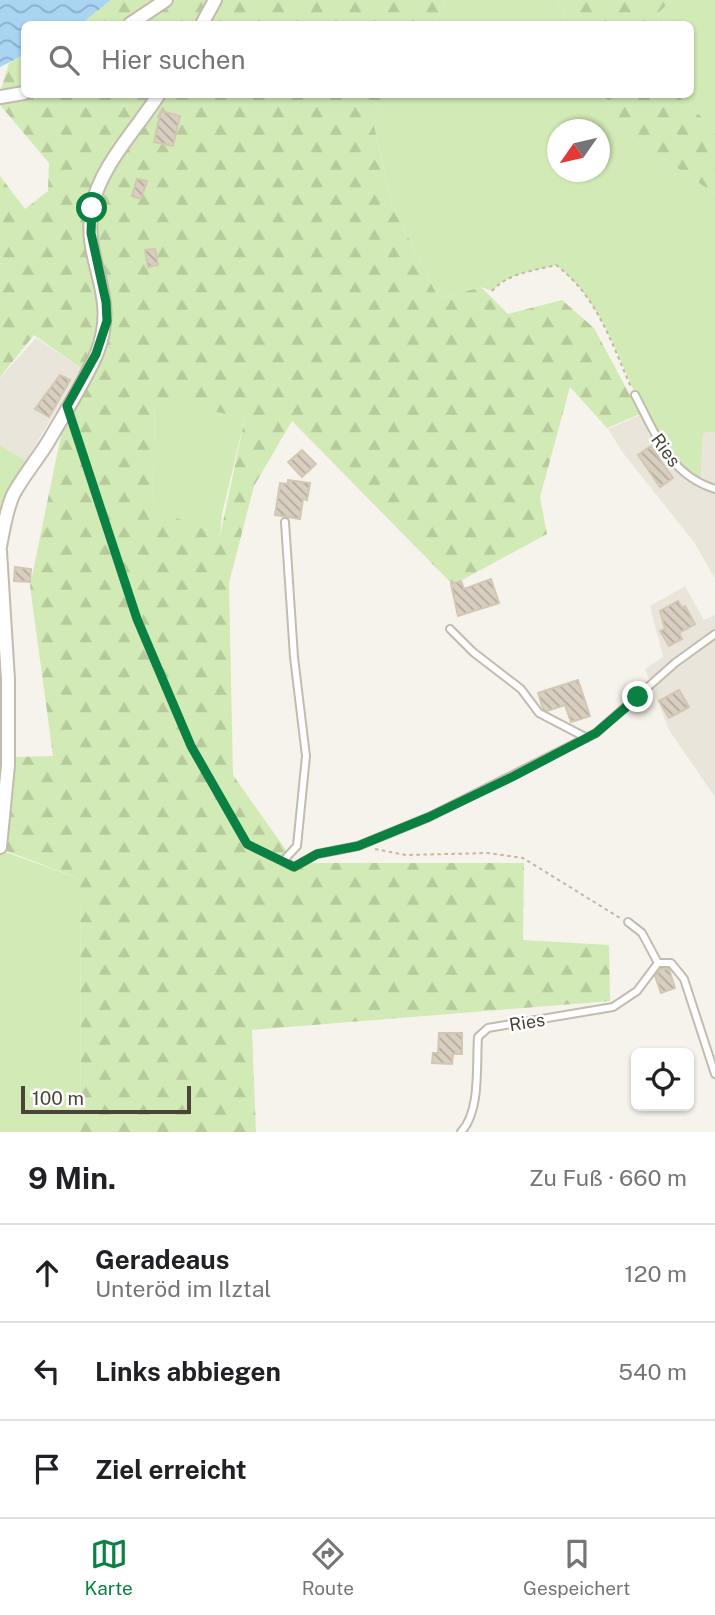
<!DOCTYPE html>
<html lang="de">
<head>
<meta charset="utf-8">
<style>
	:root { --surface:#fff; --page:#f6f6f6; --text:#202124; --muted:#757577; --line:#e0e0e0; --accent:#0b8043 }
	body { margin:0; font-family:"Public Sans",sans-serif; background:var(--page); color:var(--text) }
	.controls { position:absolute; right:21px; bottom:21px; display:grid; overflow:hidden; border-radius:10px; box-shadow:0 2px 5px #0004 }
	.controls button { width:63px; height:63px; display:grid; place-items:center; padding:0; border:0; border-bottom:2px solid var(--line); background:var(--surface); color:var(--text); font:35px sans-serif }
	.compass { position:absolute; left:547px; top:119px; width:63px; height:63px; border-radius:50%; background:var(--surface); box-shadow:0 2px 5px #0004; rotate:236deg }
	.scale { position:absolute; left:21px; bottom:18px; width:170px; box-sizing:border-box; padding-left:7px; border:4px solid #4b4439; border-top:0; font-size:19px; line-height:24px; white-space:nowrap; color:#4b4439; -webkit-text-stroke:5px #fff; paint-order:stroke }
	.stop { position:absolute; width:21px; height:21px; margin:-16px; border:5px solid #0b8043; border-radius:50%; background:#fff }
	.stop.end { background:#0b8043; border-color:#fff; box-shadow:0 2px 7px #0008 }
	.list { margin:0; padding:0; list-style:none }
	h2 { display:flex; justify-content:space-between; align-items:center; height:91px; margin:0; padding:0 28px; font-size:30px }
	h2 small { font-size:23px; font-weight:400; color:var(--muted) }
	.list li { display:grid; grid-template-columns:46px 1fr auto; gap:21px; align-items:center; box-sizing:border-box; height:98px; padding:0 28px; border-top:2px solid var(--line) }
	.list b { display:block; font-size:26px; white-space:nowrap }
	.list p { margin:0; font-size:23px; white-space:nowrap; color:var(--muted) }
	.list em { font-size:23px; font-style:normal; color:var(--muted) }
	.icon { flex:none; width:38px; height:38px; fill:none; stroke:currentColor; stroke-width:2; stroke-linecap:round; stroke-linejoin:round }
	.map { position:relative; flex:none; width:715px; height:1132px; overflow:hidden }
	.search { position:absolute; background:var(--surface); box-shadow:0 2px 5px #0004; left:21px; right:21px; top:21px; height:77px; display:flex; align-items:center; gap:18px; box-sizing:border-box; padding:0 24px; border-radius:10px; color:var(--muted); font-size:26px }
	.sheet { height:385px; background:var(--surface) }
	nav { display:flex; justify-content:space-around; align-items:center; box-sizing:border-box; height:98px; border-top:2px solid var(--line); background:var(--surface); font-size:19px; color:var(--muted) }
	nav a { display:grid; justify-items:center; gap:4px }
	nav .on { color:var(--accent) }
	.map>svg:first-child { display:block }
</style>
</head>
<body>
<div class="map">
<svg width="715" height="1132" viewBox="0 0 715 1132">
	<defs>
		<pattern id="forest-firs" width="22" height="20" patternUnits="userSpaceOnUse" patternTransform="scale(1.75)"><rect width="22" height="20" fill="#d2eab5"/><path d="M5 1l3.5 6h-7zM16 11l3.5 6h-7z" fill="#b6ca9c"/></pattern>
		<pattern id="water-waves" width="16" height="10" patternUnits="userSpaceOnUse" patternTransform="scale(1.75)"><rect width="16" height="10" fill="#a9d4f2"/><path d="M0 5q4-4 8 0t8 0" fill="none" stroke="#8caec5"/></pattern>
		<pattern id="building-back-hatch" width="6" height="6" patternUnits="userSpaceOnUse" patternTransform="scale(1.75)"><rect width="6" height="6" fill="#d8cfc1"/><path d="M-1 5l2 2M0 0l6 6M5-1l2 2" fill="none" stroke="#b1aa9e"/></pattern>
	</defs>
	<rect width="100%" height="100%" fill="#f6f3ec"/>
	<path fill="#eae5da" d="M36 338 81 368 26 461 0 445V378Z
		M640 415 649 435 678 474 699 484 703 433 715 432V579L694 542 623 453 608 429Z
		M685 586 704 620 715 615V797L669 730 645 669 663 657 650 606Z"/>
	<path fill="#d2eab5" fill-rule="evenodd" d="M444 0H557L569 24H432L445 7Z
		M672 0H715V129L677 95 690 94V24H658L659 12Z
		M387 95H604L622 130 715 194V432L703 433 700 484C626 433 628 319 556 265 533 271 508 273 492 291L481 287 439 299 392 205 374 124ZM558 130H600V172H558Z
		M155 398 245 418 222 514 220 536 153 509Z
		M0 445 26 461V474L0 547Z
		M0 850 80 879 81 1132H0Z"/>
	<path fill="url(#forest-firs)" fill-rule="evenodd" d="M111 0H444L445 7 432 24H81Z
		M557 0H672L659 12 658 24H569Z
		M24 55V94L387 95 374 125 392 205 439 299 481 287 508 314 562 300 594 328 640 414 607 428 570 387 540 497 547 534 453 585 292 421 254 486 229 583 233 775 295 863H524L523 940 609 945 610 1001 252 1030 256 1132H81L80 879 4 850 12 757 53 756 30 586 67 406 64 403 81 368 34 335 0 377V176L25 209 48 191 49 163 0 105V93L9 63ZM155 399 245 418 220 536 153 508Z
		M604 95H677L715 129V194L622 130Z"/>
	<path fill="url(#water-waves)" d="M0 0H111L81 24H24V55L0 67Z"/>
	<path fill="url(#building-back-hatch)" stroke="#d3c7b4" stroke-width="2" d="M161 111 180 116 173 146 154 142Z
		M137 179 147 181 141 199 132 196Z
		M155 249 158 265 148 267 145 250Z
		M60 375 70 380 49 417 35 409Z
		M651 446 673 478 660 487 638 455Z
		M302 450 316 464 302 477 288 462Z
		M288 480 310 483 307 500 303 499 300 519 275 515 280 483 288 484Z
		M15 567 31 569 30 582 14 581Z
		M491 579 499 603 458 616 451 584 461 581 464 589Z
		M678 601 682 608 685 606 695 624 679 633 682 639 669 646 660 631 665 629 660 611Z
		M578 680 590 716 571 722 565 705 547 711 543 709 538 693Z
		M679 690 689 707 669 718 659 701Z
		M661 969H669L675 988 661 993 655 976Z
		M439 1033H462V1054H453L452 1064 432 1063 433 1053H438Z"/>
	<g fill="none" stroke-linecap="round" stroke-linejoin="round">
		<g stroke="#c2bbae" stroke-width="10">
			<path id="service" d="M635 395C656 434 668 474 715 489
				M285 522 294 657 306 756 297 846 283 861 294 867 317 854 358 846 429 817 596 733 675 663 715 634
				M450 629 473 652 521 689 539 713 587 738
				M628 922 642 933 658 963
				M461 1132C481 1111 476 1065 478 1037L488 1028 613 1007 637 991 658 963H671L684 979 715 1074"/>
		</g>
		<g stroke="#c2bbae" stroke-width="16">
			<path id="minor" d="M130 24 166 0
				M202 24 215 0
				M0 97 24 93
				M0 547C3 530 6 511 13 495 23 476 37 460 48 442 63 416 85 381 97 353 120 293 82 263 92 208 99 167 137 129 159 94
				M0 551 8 680V765L0 847"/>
		</g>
		<path stroke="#c4b79f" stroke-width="2" stroke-dasharray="3.5 3.5" stroke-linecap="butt" d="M492 291C508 273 533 271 556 265 597 296 611 342 631 387
			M73 424 137 619 191 746 247 844 276 858
			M375 849 406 855 488 853 523 858 620 918"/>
		<use href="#service" stroke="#fff" stroke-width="6"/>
		<use href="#minor" stroke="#fff" stroke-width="12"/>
	</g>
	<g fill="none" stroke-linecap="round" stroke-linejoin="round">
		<path stroke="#0b8043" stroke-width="9" d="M92 208 91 233 106 302 107 321 96 354 67 406 137 619 191 746 247 844 294 867 317 854 358 846 429 817 514 776 596 733 638 697"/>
	</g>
	<g text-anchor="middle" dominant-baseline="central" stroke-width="5" stroke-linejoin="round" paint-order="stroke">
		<g font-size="18" fill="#4b4439" stroke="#fff">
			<text transform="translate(666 450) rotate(54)">Ries</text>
			<text transform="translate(527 1022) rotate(-9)">Ries</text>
		</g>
	</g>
</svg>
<div class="controls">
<button><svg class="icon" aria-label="locate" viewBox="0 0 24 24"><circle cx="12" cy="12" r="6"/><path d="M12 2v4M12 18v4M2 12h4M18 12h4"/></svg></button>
</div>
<svg class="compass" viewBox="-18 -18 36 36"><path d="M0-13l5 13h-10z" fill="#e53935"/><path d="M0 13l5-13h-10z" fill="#757577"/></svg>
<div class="scale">100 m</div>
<div class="stop" style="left:92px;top:208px"></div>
<div class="stop end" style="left:638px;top:697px"></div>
<div class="search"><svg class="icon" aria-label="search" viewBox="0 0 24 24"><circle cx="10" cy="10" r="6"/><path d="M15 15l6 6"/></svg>Hier suchen</div>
</div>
<section class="sheet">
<h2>9 Min.<small>Zu Fuß · 660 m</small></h2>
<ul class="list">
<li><svg class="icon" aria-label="ahead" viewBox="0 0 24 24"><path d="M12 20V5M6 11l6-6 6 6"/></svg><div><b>Geradeaus</b><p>Unteröd im Ilztal</p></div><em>120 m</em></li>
<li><svg class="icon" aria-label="left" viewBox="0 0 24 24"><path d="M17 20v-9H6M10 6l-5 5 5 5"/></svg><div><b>Links abbiegen</b></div><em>540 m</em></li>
<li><svg class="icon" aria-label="arrive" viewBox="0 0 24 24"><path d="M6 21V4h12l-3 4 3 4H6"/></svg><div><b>Ziel erreicht</b></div></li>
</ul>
</section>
<nav>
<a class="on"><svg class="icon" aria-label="map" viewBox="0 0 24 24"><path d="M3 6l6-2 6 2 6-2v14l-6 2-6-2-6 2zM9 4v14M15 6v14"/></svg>Karte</a>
<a><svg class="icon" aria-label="directions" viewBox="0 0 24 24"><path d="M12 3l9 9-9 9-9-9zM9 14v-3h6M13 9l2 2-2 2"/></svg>Route</a>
<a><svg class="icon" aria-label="saved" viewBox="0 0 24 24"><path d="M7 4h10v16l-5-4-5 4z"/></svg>Gespeichert</a>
</nav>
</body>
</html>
